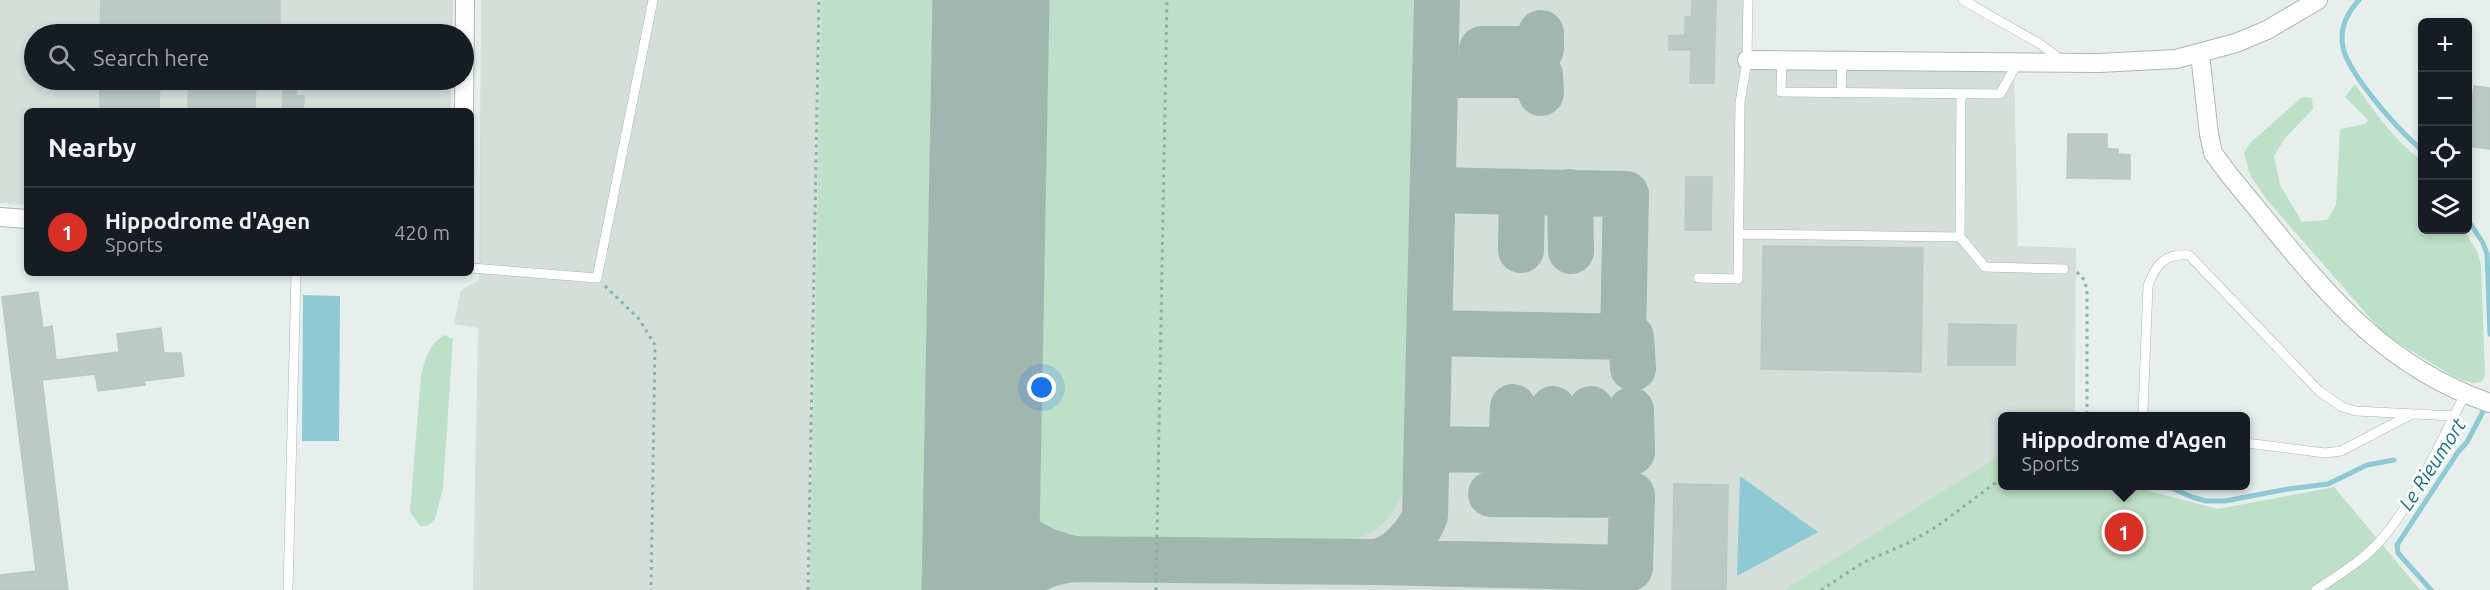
<!DOCTYPE html>
<html lang="en">
<head>
<meta charset="utf-8">
<style>
	:root { --surface:#171b24; --page:#242831; --text:#f1f3f6; --muted:#9ea1a6; --line:#363941; --accent:#d93025 }
	body { margin:0; font-family:Ubuntu,sans-serif; background:var(--page); color:var(--text) }
	.controls { position:absolute; right:18px; top:18px; display:grid; overflow:hidden; border-radius:9px; box-shadow:0 3px 9px #0003 }
	.controls button { width:54px; height:54px; display:grid; place-items:center; padding:0; border:0; border-bottom:2px solid var(--line); background:var(--surface); color:var(--text); font:30px sans-serif }
	.you { position:absolute; left:1042px; top:388px; width:21px; height:21px; margin:-15px; border:4px solid #fff; border-radius:50%; background:#1a73e8; box-shadow:0 0 0 9px #1a73e833 }
	.badge { display:grid; place-items:center; width:39px; height:39px; border-radius:50%; background:var(--accent); color:#fff; font-size:20px; font-weight:700 }
	.pin { position:absolute; translate:-50% -50%; border:3px solid #fff; box-shadow:0 2px 6px #0006 }
	.popup { position:absolute; left:1998px; top:412px; width:252px; height:78px; box-sizing:border-box; display:grid; place-content:center; border-radius:9px; background:var(--surface); filter:drop-shadow(0 2px 4px #0005); font-size:20px; white-space:nowrap; color:var(--muted) }
	.popup b { font-size:22px; color:var(--text) }
	.popup::after { content:''; position:absolute; left:50%; top:100%; margin-left:-12px; border:12px solid transparent; border-top-color:var(--surface) }
	.list { margin:0; padding:0; list-style:none }
	h2 { display:flex; justify-content:space-between; align-items:center; height:78px; margin:0; padding:0 24px; font-size:26px }
	h2 small { font-size:20px; font-weight:400; color:var(--muted) }
	.list li { display:grid; grid-template-columns:39px 1fr auto; gap:18px; align-items:center; box-sizing:border-box; height:90px; padding:0 24px; border-top:2px solid var(--line) }
	.list b { display:block; font-size:22px; white-space:nowrap }
	.list p { margin:0; font-size:20px; white-space:nowrap; color:var(--muted) }
	.list em { font-size:20px; font-style:normal; color:var(--muted) }
	.icon { flex:none; width:33px; height:33px; fill:none; stroke:currentColor; stroke-width:2; stroke-linecap:round; stroke-linejoin:round }
	.map { position:relative; flex:none; width:2490px; height:590px; overflow:hidden }
	.search { position:absolute; background:var(--surface); box-shadow:0 3px 9px #0003; left:24px; top:24px; width:450px; height:66px; display:flex; align-items:center; gap:15px; box-sizing:border-box; padding:0 21px; border-radius:33px; color:var(--muted); font-size:22px }
	.panel { position:absolute; background:var(--surface); box-shadow:0 3px 9px #0003; left:24px; top:108px; width:450px; height:168px; border-radius:9px }
	.map>svg:first-child { display:block }
</style>
</head>
<body>
<div class="map">
<svg width="2490" height="590" viewBox="0 0 2490 590">
	<rect width="100%" height="100%" fill="#e6efeb"/>
	<path fill="#d4dfda" d="M0 0H453L452 34H34V80H452L451 111H27V205L0 203Z
		M481 0H1746V61L2014 66 2018 246 2076 248 2075 416H2002V454L1784 590H473L478 328 454 324 461 290 479 280Z"/>
	<path fill="#bfe0c8" d="M822 0H953L941 590H810Z
		M1031 0H1418L1408 480C1393 521 1377 536 1334 545L1081 540C1050 535 1028 517 1021 486Z
		M2355 84C2375 113 2394 140 2422 161V230H2464L2477 251 2481 265 2485 376 2481 382 2473 383 2456 378 2385 335 2267 200 2250 175 2244 153 2250 143 2302 97 2312 98 2313 109 2285 138 2274 156 2280 185 2302 222 2327 220 2336 205 2340 129 2365 124 2368 120 2345 97Z
		M445 335 453 339 443 488 435 519 427 526H420L410 512 421 376C425 360 429 343 445 335Z
		M2002 454V486H2130L2218 509 2334 487 2420 590H1784Z"/>
	<path fill="#8ec9d4" d="M303 295 340 296 339 441H302Z
		M1740 476 1818 532 1737 576Z"/>
	<g fill="none" stroke-linecap="round" stroke-linejoin="round">
		<path stroke="#8ec9d4" stroke-width="5" d="M2359 0C2347 13 2339 28 2343 47 2348 74 2400 132 2422 150
			M2468 220 2483 243 2487 254 2490 334
			M2167 486 2192 497 2206 501H2225L2288 489 2328 484 2367 465 2394 460
			M2431 590 2398 553 2397 545 2458 452 2467 442 2487 404"/>
		<path stroke="#a2b6b0" stroke-width="46" d="M1482 49H1541V33
			M1435 75H1540L1541 93
			M1433 190 1626 194 1623 336
			M1570 192 1571 251
			M1521 250 1522 192
			M1430 333 1631 337 1633 368
			M1427 449 1632 452 1631 410
			M1511 450 1513 407
			M1551 451 1553 409
			M1590 451 1591 409
			M982 468C999 521 1018 547 1074 559L1378 562 1630 568 1632 495 1491 494
			M1378 562C1400 555 1417 536 1425 516L1437 0
			M1008 590C1026 571 1048 562 1074 559"/>
		<path stroke="#a2b6b0" stroke-width="117" d="M980 590 991 0"/>
	</g>
	<path fill="#bbcac4" stroke="#b8c9c2" stroke-width="1.5" d="M101 0H280V34H100Z
		M1692 0H1716L1714 83H1690L1691 50H1669V36L1685 35V17H1691Z
		M100 80H160L159 111H100Z
		M189 80H256L255 111H188Z
		M283 86H296V96H304L303 111H282Z
		M2474 86 2490 88V149L2468 146Z
		M2068 134H2107V149H2118V154L2130 155V179L2067 178Z
		M1686 177H1712L1711 230H1685Z
		M1763 246 1923 248 1921 372 1761 369Z
		M38 292 43 328 52 326 56 360 119 352 117 334 161 328 164 353H181L184 376 144 381 145 385 98 391 95 374 42 380 68 590H0V575L36 571 2 297Z
		M1949 324 2016 325 2015 365H1948Z
		M1674 484 1728 485 1726 590H1672Z"/>
	<g fill="none" stroke-linecap="round" stroke-linejoin="round">
		<g stroke="#a8b8b2" stroke-width="10">
			<path id="service" d="M1963 0 2040 44 2063 61
				M1782 60 1781 92 2000 94 2018 62
				M1841 93 1842 61
				M1961 94 1960 237 1985 267 2064 269
				M1738 234 1960 237
				M471 268 597 278 653 0
				M1698 278 1738 279 1740 103 1747 60 1748 0
				M2145 416 2143 412 2148 286C2155 265 2165 253 2189 255L2319 391 2342 407 2356 411 2454 416
				M2246 443 2325 453 2341 451 2410 415
				M288 590 296 273
				M2316 590C2338 575 2364 560 2382 539 2417 497 2440 443 2465 394"/>
		</g>
		<g stroke="#a8b8b2" stroke-width="20">
			<path id="minor" d="M2200 54 2209 134 2213 153 2230 176C2309 270 2369 362 2490 403
				M464 111 465 0
				M0 217 27 219"/>
		</g>
		<g stroke="#a8b8b2" stroke-width="20">
			<path id="tertiary" d="M1747 60 2099 63 2176 59 2236 43 2267 30 2318 0"/>
		</g>
		<path stroke="#86b3a5" stroke-width="3" stroke-dasharray="3 4.5" stroke-linecap="butt" d="M2077 272 2085 281 2087 291V416
			M605 286 639 319 655 345 651 590
			M808 590 819 0
			M1156 590 1167 0
			M1821 590 1864 562 1908 543 1936 527 2002 478"/>
		<use href="#service" stroke="#fff" stroke-width="9"/>
		<use href="#minor" stroke="#fff" stroke-width="18"/>
		<use href="#tertiary" stroke="#fff" stroke-width="18"/>
	</g>
	<g text-anchor="middle" dominant-baseline="central" stroke-width="6" stroke-linejoin="round" paint-order="stroke">
		<g font-size="20" font-style="italic" fill="#1c6f80" stroke="#f7fbf9">
			<text transform="translate(2432 464) rotate(-57)">Le Rieumort</text>
		</g>
	</g>
</svg>
<div class="controls">
<button>+</button>
<button>−</button>
<button><svg class="icon" aria-label="locate" viewBox="0 0 24 24"><circle cx="12" cy="12" r="6"/><path d="M12 2v4M12 18v4M2 12h4M18 12h4"/></svg></button>
<button><svg class="icon" aria-label="layers" viewBox="0 0 24 24"><path d="M12 4l9 5-9 5-9-5zM3 14l9 5 9-5"/></svg></button>
</div>
<div class="you"></div>
<div class="pin badge" style="left:2124px;top:532px">1</div>
<div class="popup"><b>Hippodrome d'Agen</b>Sports</div>
<div class="search"><svg class="icon" aria-label="search" viewBox="0 0 24 24"><circle cx="10" cy="10" r="6"/><path d="M15 15l6 6"/></svg>Search here</div>
<section class="panel">
<h2>Nearby<small></small></h2>
<ul class="list">
<li><span class="badge">1</span><div><b>Hippodrome d'Agen</b><p>Sports</p></div><em>420 m</em></li>
</ul>
</section>
</div>
</body>
</html>
